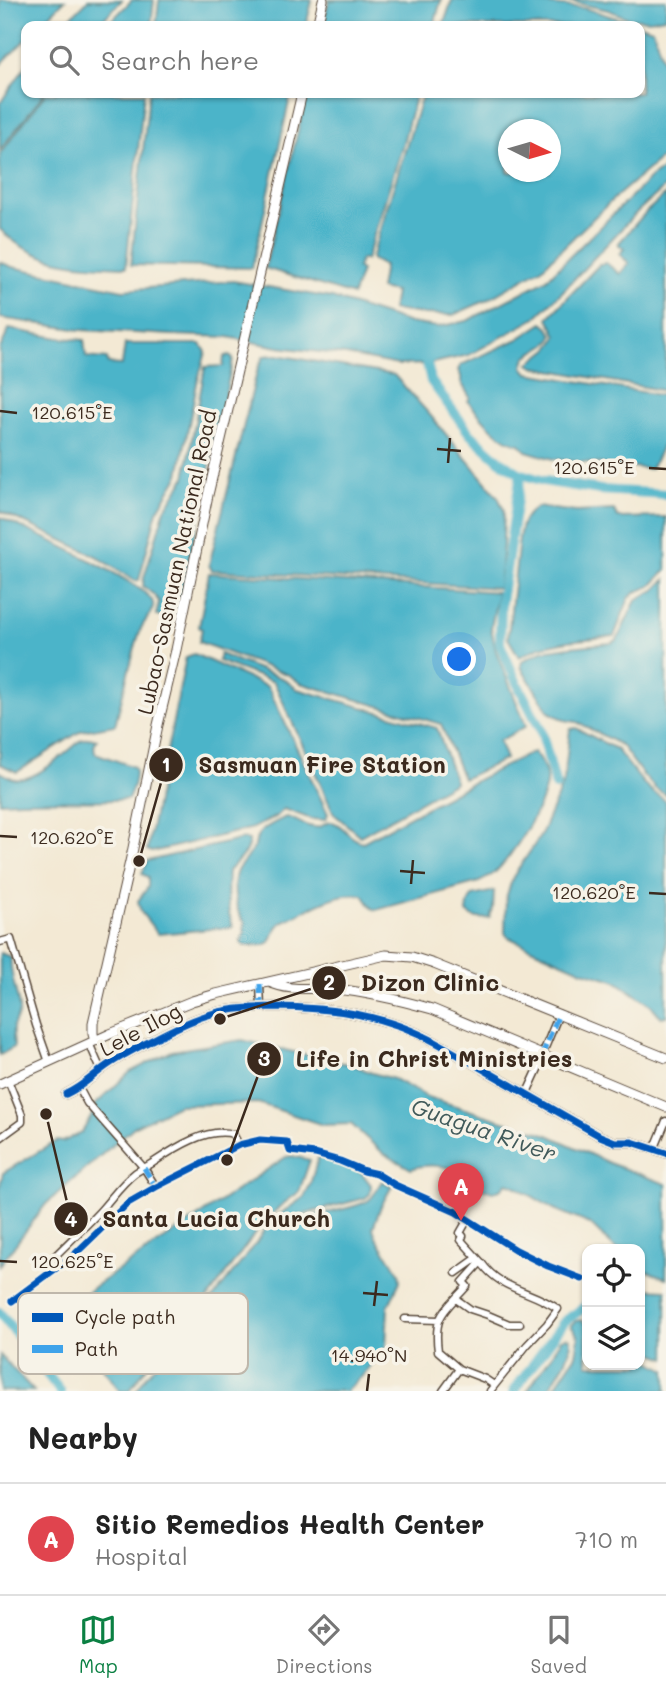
<!DOCTYPE html>
<html lang="en">
<head>
<meta charset="utf-8">
<style>
	:root { --surface:#fff; --page:#f2f2f2; --text:#222; --muted:#767676; --line:#e0e0e0; --accent:#0b8043 }
	body { margin:0; font-family:Mali,sans-serif; background:var(--page); color:var(--text) }
	.controls { position:absolute; right:21px; bottom:21px; display:grid; overflow:hidden; border-radius:14px; box-shadow:0 2px 5px #0004 }
	.controls button { width:63px; height:63px; display:grid; place-items:center; padding:0; border:0; border-bottom:2px solid var(--line); background:var(--surface); color:var(--text); font:35px sans-serif }
	.compass { position:absolute; left:498px; top:119px; width:63px; height:63px; border-radius:50%; background:var(--surface); box-shadow:0 2px 5px #0004; rotate:95deg }
	.you { position:absolute; left:460px; top:660px; width:24px; height:24px; margin:-18px; border:5px solid #fff; border-radius:50%; background:#1a73e8; box-shadow:0 0 0 10px #1a73e833 }
	.badge { display:grid; place-items:center; width:46px; height:46px; border-radius:50%; background:var(--accent); color:#fff; font-size:23px; font-weight:700 }
	.pin { position:absolute; translate:-50% -58px; filter:drop-shadow(0 2px 4px #0008) }
	.pin::after { content:''; position:absolute; top:37px; width:24px; height:21px; background:inherit; clip-path:polygon(0 0,100% 0,50% 100%) }
	.list { margin:0; padding:0; list-style:none }
	h2 { display:flex; justify-content:space-between; align-items:center; height:91px; margin:0; padding:0 28px; font-size:30px }
	h2 small { font-size:23px; font-weight:400; color:var(--muted) }
	.list li { display:grid; grid-template-columns:46px 1fr auto; gap:21px; align-items:center; box-sizing:border-box; height:112px; padding:0 28px; border-top:2px solid var(--line) }
	.list b { display:block; font-size:26px; white-space:nowrap }
	.list p { margin:0; font-size:23px; white-space:nowrap; color:var(--muted) }
	.list em { font-size:23px; font-style:normal; color:var(--muted) }
	.icon { flex:none; width:38px; height:38px; fill:none; stroke:currentColor; stroke-width:2; stroke-linecap:round; stroke-linejoin:round }
	.map { position:relative; flex:none; width:666px; height:1391px; overflow:hidden }
	.search { position:absolute; background:var(--surface); box-shadow:0 2px 5px #0004; left:21px; right:21px; top:21px; height:77px; display:flex; align-items:center; gap:18px; box-sizing:border-box; padding:0 24px; border-radius:14px; color:var(--muted); font-size:26px }
	.sheet { height:203px; background:var(--surface) }
	nav { display:flex; justify-content:space-around; align-items:center; box-sizing:border-box; height:98px; border-top:2px solid var(--line); background:var(--surface); font-size:19px; color:var(--muted) }
	nav a { display:grid; justify-items:center; gap:4px }
	nav .on { color:var(--accent) }
	.map>svg:first-child { display:block }
</style>
</head>
<body>
<div class="map">
<svg width="666" height="1391" viewBox="0 0 666 1391">
	<rect width="100%" height="100%" fill="#f7f3e8"/>
	<filter id="ink" filterUnits="userSpaceOnUse"><feTurbulence type="fractalNoise" baseFrequency=".0143" numOctaves="2"/><feDisplacementMap in="SourceGraphic" scale="14" xChannelSelector="R" yChannelSelector="G"/><feConvolveMatrix kernelMatrix="1 2 1 2 8 2 1 2 1" color-interpolation-filters="sRGB"/></filter>
	<filter id="wash" filterUnits="userSpaceOnUse"><feTurbulence type="fractalNoise" baseFrequency=".00686" numOctaves="4" result="noise"/><feDisplacementMap in="SourceGraphic" scale="28" xChannelSelector="R" yChannelSelector="G"/><feGaussianBlur stdDeviation="1.57" result="paint"/><feColorMatrix in="noise" values="0 0 0 0 0 0 0 0 0 0 0 0 0 0 0 0 0 1.4 0 .05"/><feComposite in="paint" operator="in"/></filter>
	<g filter="url(#wash)">
		<rect width="100%" height="100%" fill="#f3e9d4"/>
		<path fill="#4bb4c9" stroke="#436f74" stroke-width="2" fill-rule="evenodd" d="M0 0H65L39 26H26V39L0 65Z
			M88 0H122L97 26H62Z
			M132 0H154L151 26H106Z
			M159 0H312L306 26H156Z
			M329 0H441L434 26H323Z
			M452 0H502L584 8 653 29 666 71V154L610 202 542 268 487 300 453 315 423 314 392 310 395 292 380 289 384 266 371 259 423 93H640V26H443ZM508 130H550V172H508Z
			M555 0H666V17L649 20 628 18 608 10 568 1Z
			M26 66V93H44L0 150V103Z
			M46 93H144L126 267C79 265 35 265 0 229V154Z
			M149 93H291L252 268 131 265Z
			M307 93H416L402 147 366 260 361 259 357 268 361 271 353 295 265 268Z
			M666 167V186L638 211 562 292 534 319 469 355 428 364 398 365 346 355 278 347 228 337 172 335 81 330 0 318V262L12 267 123 290 233 281 332 298 410 323 437 327 467 321 546 280 651 177Z
			M666 194V391L534 367 529 364C540 354 552 350 557 336L548 318 599 265 606 263 620 274 629 263 619 254 624 249 618 244 647 211Z
			M543 323 549 328 553 335 551 341 526 357 523 367 528 373 666 396V438L651 469 553 459 526 451 520 444C500 442 480 416 468 401L470 398 461 382V376L458 370 461 365 518 339Z
			M9 329 59 338 84 340 86 357 107 359 108 364 122 365 125 344H201L206 352 197 383 179 475 157 511 139 580 135 581 96 556 0 511V349Z
			M229 355 233 359 186 576 173 620 156 615 159 602 154 595 143 586 144 577 165 509 185 478 205 367 223 366 224 357Z
			M277 355 394 375 430 415 498 497 504 510 503 544 499 588 212 570 209 565 258 368 264 356Z
			M537 507 577 512 614 510 618 518 666 517V570L651 586 636 592 629 598 614 636 568 641 540 647 519 657 508 638 519 539C521 524 524 515 537 507Z
			M0 517C23 528 150 584 153 603 155 613 142 622 140 631 130 662 123 694 115 725L81 731 17 772 0 764Z
			M209 573 498 592 491 628 496 651 526 726 499 741 506 759 463 779 441 724 300 683 289 675 199 642 202 629 199 627Z
			M666 579V795L656 789 643 775 621 745 577 722 564 720 549 712 521 667 522 661 542 651 570 647 611 643 617 640 636 600 655 590Z
			M194 654 268 687 328 814 325 820 311 819 284 809 277 816 253 828 152 852 147 850 186 657Z
			M220 654 284 679 297 689 437 728 455 782 360 836 334 814 274 682 218 661Z
			M576 728 616 749 644 784 653 792 666 801V1016L661 1017 651 1005 614 980 583 971 531 948 508 937 505 933 506 898 513 877 541 835 564 781 570 729Z
			M89 738 97 740 94 745 95 753 134 767C137 776 132 791 128 799 85 803 43 798 0 802V772C5 774 10 778 15 779 34 783 67 752 81 740Z
			M533 752C539 759 545 766 546 775 550 797 511 860 493 874 489 877 484 880 479 882L376 910 372 908 363 895C340 891 316 905 296 915 291 918 285 920 281 923 275 928 273 935 270 942L264 945 244 946 241 942 244 934 245 922C235 914 231 881 238 869 243 861 251 854 255 846 256 842 256 838 258 835 263 827 278 821 286 817 297 819 307 829 319 827 325 825 328 820 335 823 346 828 350 840 363 842L481 778Z
			M243 839 249 840C248 854 237 861 228 871 227 889 226 910 233 927L158 934 141 912 138 901 148 887V877L142 874 147 861Z
			M494 891 493 909 489 918C480 919 474 919 467 912L468 904 472 896Z
			M0 953 11 957C9 974 17 990 19 1008 20 1015 16 1018 14 1024 11 1031 14 1040 14 1047L0 1055Z
			M242 1040 336 1062 351 1064 372 1073 394 1079 427 1097 548 1135 609 1163 666 1184V1278L640 1268V1249H616L590 1224 554 1209 513 1185 507 1183 502 1188 493 1192 483 1189C470 1168 434 1161 411 1169L383 1153 351 1124 323 1125 258 1103 178 1105 135 1126 85 1169 46 1204 0 1265V1186L3 1173 57 1141 63 1142 82 1132 91 1117 94 1106 130 1072 172 1051Z
			M292 1156 310 1160 299 1192 279 1207 259 1228 208 1298 152 1360 129 1391H120L75 1331 65 1313 68 1308 95 1286 286 1157Z
			M318 1158H322L361 1172 371 1185 370 1194 365 1198 293 1217 278 1218 277 1216 304 1197 310 1185Z
			M382 1181 392 1186 381 1206 373 1228 376 1237 399 1273 400 1281 388 1307 386 1346 362 1376 346 1391H136L144 1379 200 1314 255 1245 267 1226 274 1221C291 1220 359 1209 370 1199 375 1195 378 1186 382 1181Z
			M646 1289 666 1290V1358L640 1348V1292Z
			M582 1320 587 1325V1365H640L641 1356 666 1370V1391H552L576 1355 579 1337 571 1326 576 1321Z
			M567 1337 571 1339C572 1356 557 1375 548 1390L527 1391 553 1354 561 1339Z
			M0 1355 32 1389 34 1391H0Z"/>
		<g fill="none" stroke-linecap="round" stroke-linejoin="round">
			<path stroke="#4bb4c9" stroke-width="10" d="M425 354 431 381 470 434 500 461 521 474 544 481 600 490 666 494
				M521 474 501 601 500 644 516 681 541 730 556 786
				M0 1313 60 1391
				M514 1391 564 1322C571 1315 581 1312 587 1304"/>
		</g>
	</g>
	<g filter="url(#ink)">
		<g fill="none" stroke-linecap="round" stroke-linejoin="round">
			<g stroke="#574739" stroke-width="9">
				<path id="street" d="M0 942 11 939 36 1025 49 1062
					M260 984 261 1008
					M89 1043 101 1070
					M542 1055 559 1014
					M79 1088 87 1103 144 1168 156 1187
					M526 1095 544 1056
					M0 1138 22 1122V1115L8 1080
					M654 1150 666 1121
					M468 1219 460 1233 463 1236 461 1240 481 1262 463 1282 467 1286C445 1311 433 1314 438 1351L459 1369 485 1379 494 1385
					M481 1262C501 1291 532 1290 558 1309L547 1324 527 1345 490 1391
					M456 1273 477 1258
					M47 1274 49 1262 53 1258C68 1243 84 1228 99 1212 111 1199 121 1184 135 1173 141 1169 148 1166 154 1162 175 1148 207 1127 233 1134L239 1145
					M456 1299 470 1309 488 1315 509 1324H520
					M12 1301 75 1254 128 1203 156 1187 239 1145 260 1140 287 1142 290 1151 315 1154 340 1161 364 1171 377 1174 395 1185 456 1212 516 1250 548 1266 582 1279
					M405 1319 439 1320
					M443 1391 459 1369"/>
			</g>
			<g stroke="#574739" stroke-width="11">
				<path id="secondary" d="M317 26 323 0
					M269 982C291 992 310 987 334 989 367 992 400 1000 432 1009L666 1107
					M95 1041 93 1034V1023L132 853 158 725 176 650 208 495 302 93
					M0 1084 110 1034 192 1001 216 994 386 955 412 957 434 964 666 1058
					M66 1094C80 1088 89 1079 101 1070 116 1058 135 1049 152 1040 169 1031 187 1022 205 1016 227 1008 251 1008 274 1007 331 1007 388 1015 439 1044L600 1136 615 1142H632L666 1153"/>
			</g>
			<use href="#street" stroke="#fff" stroke-width="6"/>
			<use href="#secondary" stroke="#fff" stroke-width="9"/>
			<path stroke="#3fa3ea" stroke-width="5" stroke-dasharray="10 5" stroke-linecap="butt" d="M260 984 261 1008
				M542 1055 559 1014
				M144 1168 156 1187"/>
			<g stroke="#f7f3e8" stroke-width="11">
				<path id="cycleway" d="M66 1094C80 1088 89 1079 101 1070 116 1058 135 1049 152 1040 169 1031 187 1022 205 1016 227 1008 251 1008 274 1007 331 1007 388 1015 439 1044L600 1136 615 1142H632L666 1153
					M12 1301 75 1254 128 1203 156 1187 239 1145 260 1140 287 1142 290 1151 315 1154 340 1161 364 1171 377 1174 395 1185 456 1212 516 1250 548 1266 582 1279"/>
			</g>
			<use href="#cycleway" stroke="#0057b8" stroke-width="7"/>
		</g>
	</g>
	<path fill="none" stroke="#3b2a1e" stroke-width="2.5" d="M0 411 17 413M437 449 461 451M448 463 450 438M649 468 666 469M0 836 17 837M400 871 425 873M411 884 413 860M649 893 666 894M0 1261 17 1262M363 1293 388 1295M374 1306 377 1281M367 1391 369 1374"/>
	<g text-anchor="middle" dominant-baseline="central" stroke-width="7" stroke-linejoin="round" paint-order="stroke">
		<g font-size="21" fill="#3b2a1e" stroke="#f7f3e8">
			<text transform="translate(176 562) rotate(-78)">Lubao-Sasmuan National Road</text>
			<text transform="translate(140 1029) rotate(-28)">Lele Ilog</text>
		</g>
		<g font-size="23" font-style="italic" fill="#415a5a" stroke="#f7f3e8">
			<text transform="translate(484 1129) rotate(19)">Guagua River</text>
		</g>
	</g>
	<rect x="18" y="1293" width="230" height="81" rx="10" fill="#f7f3e8" stroke="#bfb7ab" stroke-width="2"/>
	<rect x="32" y="1313" width="31" height="9" fill="#0057b8"/>
	<rect x="32" y="1345" width="31" height="8" fill="#3fa3ea"/>
	<g font-size="19" fill="#3b2a1e">
		<text x="75" y="1324">Cycle path</text>
		<text x="75" y="1356">Path</text>
	</g>
	<g font-size="18" text-anchor="middle" fill="#3b2a1e" stroke="#f7f3e8" stroke-width="7" stroke-linejoin="round" paint-order="stroke">
		<text x="72" y="419">120.615°E</text>
		<text x="594" y="474">120.615°E</text>
		<text x="72" y="844">120.620°E</text>
		<text x="594" y="899">120.620°E</text>
		<text x="72" y="1268">120.625°E</text>
		<text x="369" y="1362">14.940°N</text>
	</g>
	<path fill="none" stroke="#3b2a1e" stroke-width="2.5" d="M139 861L166 765M220 1019L329 983M227 1160L264 1059M46 1114L71 1219"/>
	<g fill="#3b2a1e" stroke="#f7f3e8" stroke-width="2.5">
		<circle cx="139" cy="861" r="7"/>
		<circle cx="220" cy="1019" r="7"/>
		<circle cx="227" cy="1160" r="7"/>
		<circle cx="46" cy="1114" r="7"/>
		<circle cx="166" cy="765" r="18"/>
		<circle cx="329" cy="983" r="18"/>
		<circle cx="264" cy="1059" r="18"/>
		<circle cx="71" cy="1219" r="18"/>
	</g>
	<g font-size="21" text-anchor="middle" font-weight="bold" fill="#fff">
		<text x="166" y="772">1</text>
		<text x="329" y="990">2</text>
		<text x="264" y="1066">3</text>
		<text x="71" y="1227">4</text>
	</g>
	<g font-size="23" text-anchor="middle" font-weight="bold" fill="#3b2a1e" stroke="#f7f3e8" stroke-width="7" stroke-linejoin="round" paint-order="stroke">
		<text x="322" y="773">Sasmuan Fire Station</text>
		<text x="430" y="991">Dizon Clinic</text>
		<text x="434" y="1067">Life in Christ Ministries</text>
		<text x="216" y="1227">Santa Lucia Church</text>
	</g>
</svg>
<div class="controls">
<button><svg class="icon" aria-label="locate" viewBox="0 0 24 24"><circle cx="12" cy="12" r="6"/><path d="M12 2v4M12 18v4M2 12h4M18 12h4"/></svg></button>
<button><svg class="icon" aria-label="layers" viewBox="0 0 24 24"><path d="M12 4l9 5-9 5-9-5zM3 14l9 5 9-5"/></svg></button>
</div>
<svg class="compass" viewBox="-18 -18 36 36"><path d="M0-13l5 13h-10z" fill="#e53935"/><path d="M0 13l5-13h-10z" fill="#767676"/></svg>
<div class="you"></div>
<div class="pin badge" style="left:461px;top:1221px;background:#e0444e">A</div>
<div class="search"><svg class="icon" aria-label="search" viewBox="0 0 24 24"><circle cx="10" cy="10" r="6"/><path d="M15 15l6 6"/></svg>Search here</div>
</div>
<section class="sheet">
<h2>Nearby<small></small></h2>
<ul class="list">
<li><span class="badge" style="background:#e0444e">A</span><div><b>Sitio Remedios Health Center</b><p>Hospital</p></div><em>710 m</em></li>
</ul>
</section>
<nav>
<a class="on"><svg class="icon" aria-label="map" viewBox="0 0 24 24"><path d="M3 6l6-2 6 2 6-2v14l-6 2-6-2-6 2zM9 4v14M15 6v14"/></svg>Map</a>
<a><svg class="icon" aria-label="directions" viewBox="0 0 24 24"><path d="M12 3l9 9-9 9-9-9zM9 14v-3h6M13 9l2 2-2 2"/></svg>Directions</a>
<a><svg class="icon" aria-label="saved" viewBox="0 0 24 24"><path d="M7 4h10v16l-5-4-5 4z"/></svg>Saved</a>
</nav>
</body>
</html>
